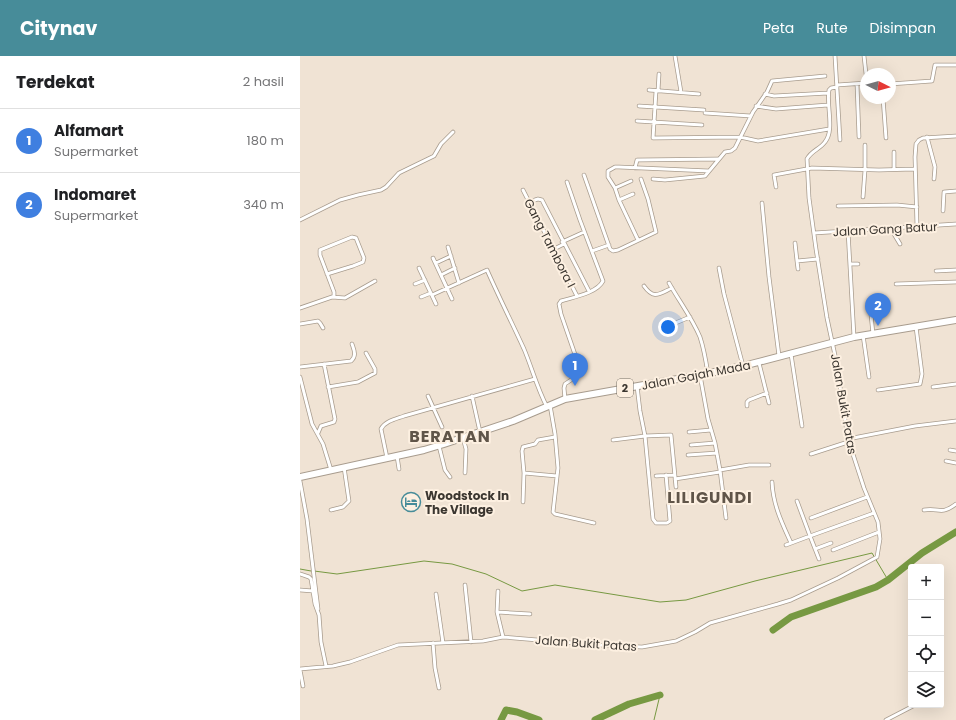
<!DOCTYPE html>
<html lang="id">
<head>
<meta charset="utf-8">
<style>
	:root { --surface:#fff; --page:#f6f6f6; --text:#202124; --muted:#757577; --line:#e0e0e0; --accent:#478c99 }
	body { margin:0; font-family:Poppins,sans-serif; background:var(--page); color:var(--text) }
	.controls { position:absolute; right:12px; bottom:12px; display:grid; overflow:hidden; border-radius:4px; box-shadow:0 4px 16px #0002 }
	.controls button { width:36px; height:36px; display:grid; place-items:center; padding:0; border:0; border-bottom:1px solid var(--line); background:var(--surface); color:var(--text); font:20px sans-serif }
	.compass { position:absolute; left:560px; top:12px; width:36px; height:36px; border-radius:50%; background:var(--surface); box-shadow:0 4px 16px #0002; rotate:96deg }
	.you { position:absolute; left:368px; top:271px; width:14px; height:14px; margin:-10px; border:3px solid #fff; border-radius:50%; background:#1a73e8; box-shadow:0 0 0 6px #1a73e833 }
	.badge { display:grid; place-items:center; width:26px; height:26px; border-radius:50%; background:var(--accent); color:#fff; font-size:13px; font-weight:700 }
	.pin { position:absolute; translate:-50% -33px; filter:drop-shadow(0 1px 2px #0008) }
	.pin::after { content:''; position:absolute; top:21px; width:14px; height:12px; background:inherit; clip-path:polygon(0 0,100% 0,50% 100%) }
	.list { margin:0; padding:0; list-style:none }
	h2 { display:flex; justify-content:space-between; align-items:center; height:52px; margin:0; padding:0 16px; font-size:17px }
	h2 small { font-size:13px; font-weight:400; color:var(--muted) }
	.list li { display:grid; grid-template-columns:26px 1fr auto; gap:12px; align-items:center; box-sizing:border-box; height:64px; padding:0 16px; border-top:1px solid var(--line) }
	.list b { display:block; font-size:15px; white-space:nowrap }
	.list p { margin:0; font-size:13px; white-space:nowrap; color:var(--muted) }
	.list em { font-size:13px; font-style:normal; color:var(--muted) }
	.icon { flex:none; width:22px; height:22px; fill:none; stroke:currentColor; stroke-width:2; stroke-linecap:round; stroke-linejoin:round }
	.map { position:relative; flex:none; width:656px; height:664px; overflow:hidden }
	header { display:flex; align-items:center; gap:24px; box-sizing:border-box; height:56px; padding:0 20px; background:var(--accent); color:#fff }
	header strong { font-size:19px }
	nav { display:flex; gap:22px; margin-inline-start:auto; font-size:14px }
	main { display:flex }
	aside { flex:1; background:var(--surface) }
	.map>svg:first-child { display:block }
</style>
</head>
<body>
<header>
<strong>Citynav</strong>
<nav><a>Peta</a><a>Rute</a><a>Disimpan</a></nav>
</header>
<main>
<aside>
<h2>Terdekat<small>2 hasil</small></h2>
<ul class="list">
<li><span class="badge" style="background:#3f7fe0">1</span><div><b>Alfamart</b><p>Supermarket</p></div><em>180 m</em></li>
<li><span class="badge" style="background:#3f7fe0">2</span><div><b>Indomaret</b><p>Supermarket</p></div><em>340 m</em></li>
</ul>
</aside>
<div class="map">
<svg width="656" height="664" viewBox="0 0 656 664">
	<rect width="100%" height="100%" fill="#f0e3d4"/>
	<g fill="none" stroke-linecap="round" stroke-linejoin="round">
		<path stroke="#779942" stroke-width="1" d="M0 513 11 515
			M14 515 37 518 124 505 152 508 186 518 222 535 255 529 360 546 386 544 455 525 572 497 588 524
			M354 664 360 639"/>
		<path stroke="#779942" stroke-width="7" d="M473 574 491 561 576 531 588 524 622 497 656 476
			M201 664 206 654 217 656 239 664
			M295 664 329 648 360 639"/>
		<g stroke="#a89c8e" stroke-width="4.5">
			<path id="street" d="M375 0 381 36
				M535 0 540 84
				M564 0 566 18
				M557 28 559 81
				M590 28 632 25 635 9H656
				M537 29 566 27
				M349 34 399 38
				M356 35 353 82 440 81 458 85 529 73
				M358 35 359 18
				M465 38 474 40 528 37
				M583 42 586 82
				M339 50 404 54
				M456 50 476 53 528 49
				M405 57 451 60
				M337 65 402 69
				M627 81 635 111 634 123
				M565 89V114
				M335 112 337 104 418 103
				M594 113V96
				M284 119 310 193 313 195 318 194 356 176 348 143 341 123
				M353 123 365 124 405 120 425 96 431 95 435 92 453 56 467 36 472 25 525 20
				M476 131 474 119 512 112 579 114 614 113
				M315 132 331 125
				M223 134 277 240
				M563 141 565 114
				M319 144 333 138
				M229 146 238 143 242 144 289 235
				M462 147 469 221 479 300
				M538 150 597 149 617 151
				M643 155 644 136 656 135
				M0 164 40 144 58 139 81 134 86 131 99 117 134 100 141 88 153 76
				M617 171 615 101 616 88 619 84 623 82 656 80
				M591 173 600 188
				M548 175 554 281
				M514 177 656 168
				M338 184 319 144 315 132 308 121V115L315 111H319L409 115
				M262 186 284 176
				M495 187 497 205
				M148 191 159 227
				M254 193 264 188
				M292 195 309 189
				M133 202 152 243
				M136 207 151 200
				M550 208H558
				M119 212 136 248
				M419 212 424 238 443 310
				M498 213 497 205 518 203
				M636 215 656 214
				M27 218 53 210 63 206 64 202 56 182 52 181 20 194V199L34 236V241
				M141 219 155 212
				M369 227C379 245 392 262 400 281 404 293 406 305 408 318
				M115 228 125 224
				M596 228 656 226
				M344 230C354 244 359 238 372 232
				M132 239 187 214C199 241 212 267 224 293 232 312 237 332 247 351
				M121 241 131 237
				M570 249 573 278
				M0 252 32 241 45 242 75 225
				M0 268 18 265 20 267 23 272
				M373 268 390 261
				M563 279 569 321
				M491 298 502 370
				M459 307 469 347
				M0 311 51 305C57 300 54 294 52 288
				M400 319 408 363 415 387 420 414 426 462
				M0 321 12 368 23 388 31 414
				M337 330 340 355 345 380 353 463 356 467H367L370 465 366 419
				M28 331 58 326 75 317V313L66 297
				M633 331 656 328
				M578 334 620 328 622 318 616 271
				M128 340 142 371
				M172 340 180 376
				M265 343 264 332 265 328 280 318V313L261 258 259 248 261 245C274 241 297 237 303 225L280 164 267 126
				M250 349 255 378 258 412 253 456 255 458 294 467
				M447 350V346L449 344 467 337
				M389 376 411 374
				M18 377 21 370 34 366 35 363 24 308
				M255 381 238 384 235 388 223 391 222 395 224 417 257 420
				M163 382 166 393 165 417
				M548 383 615 370 656 365
				M313 384 345 380 371 379 376 431
				M391 389 415 387
				M139 390 145 414 150 421
				M650 394 656 395
				M511 398 548 386
				M388 399 417 397
				M97 400 99 413
				M87 402 81 373C85 365 96 363 104 360L235 323
				M646 405 656 407
				M420 414 449 409H469
				M356 420 374 419
				M375 423 420 416
				M0 425 7 463 18 553
				M472 426C473 449 482 467 491 487
				M497 445 510 480 574 457
				M223 446 224 417
				M31 454 43 451 49 445 44 411
				M624 454C639 451 640 460 656 448
				M511 462 567 441
				M486 489 510 480 519 503
				M515 493 531 487
				M533 494 579 476
				M0 518 9 521 11 523 15 548 19 559 21 586 26 610
				M165 529 171 586
				M0 534 13 535
				M198 535 197 556 203 581
				M136 538 143 587
				M197 556 230 558
				M133 587 135 612 139 632
				M0 613 33 610 50 606 98 589 183 585 203 581 297 589 342 591 376 585 395 576 410 567 478 548 491 544 538 522 577 501 580 483 578 466 564 432 548 383 536 304 527 262 516 193 509 142 507 103C511 95 520 93 525 86 535 74 526 49 529 34L531 32 537 31
				M0 614 3 630
				M586 664 615 649"/>
		</g>
		<g stroke="#a89c8e" stroke-width="8">
			<path id="highway" d="M0 421 124 394 144 388 213 365 265 343 400 319 443 310 554 281 656 264"/>
		</g>
		<use href="#street" stroke="#fff" stroke-width="3"/>
		<use href="#highway" stroke="#fff" stroke-width="6"/>
	</g>
	<defs>
		<g id="hotel-ring" transform="scale(1)"><circle r="9.5" fill="#fdf0e1" stroke="#478c99" stroke-width="1.5"/><path d="M-6-4.5h1.5V1H6V5H4.5V3h-9V5H-6ZM-4 0a1.8 1.8 0 1 1 3.6 0ZM.5 0V-2.5h3Q6-2.5 6 0Z" fill="#478c99"/></g>
	</defs>
	<g fill-rule="evenodd">
		<use href="#hotel-ring" x="111" y="446"/>
	</g>
	<g text-anchor="middle" dominant-baseline="central" stroke-width="4" stroke-linejoin="round" paint-order="stroke">
		<rect fill="#fdf0e1" stroke="#756e65" stroke-width="1" x="317" y="323" width="16" height="18" rx="3"/>
		<g font-size="11" font-weight="bold" fill="#3b3630">
			<text x="325" y="332">2</text>
		</g>
		<g font-size="12" fill="#3b3630" stroke="#fdf0e1">
			<text transform="translate(585 173) rotate(-3)">Jalan Gang Batur</text>
			<text transform="translate(250 187) rotate(63)">Gang Tambora I</text>
			<text transform="translate(396 319) rotate(-11)">Jalan Gajah Mada</text>
			<text transform="translate(544 348) rotate(80)">Jalan Bukit Patas</text>
			<text transform="translate(286 587) rotate(4)">Jalan Bukit Patas</text>
		</g>
		<g font-size="12" font-weight="bold" fill="#3b3630" stroke="#fdf0e1" text-anchor="start">
			<text x="125" y="439">Woodstock In<tspan x="125" dy="14">The Village</tspan></text>
		</g>
		<g font-size="16" font-weight="bold" letter-spacing="1" fill="#605549" stroke="#fdf0e1">
			<text x="150" y="380">BERATAN</text>
			<text x="410" y="441">LILIGUNDI</text>
		</g>
	</g>
</svg>
<div class="controls">
<button>+</button>
<button>−</button>
<button><svg class="icon" aria-label="locate" viewBox="0 0 24 24"><circle cx="12" cy="12" r="6"/><path d="M12 2v4M12 18v4M2 12h4M18 12h4"/></svg></button>
<button><svg class="icon" aria-label="layers" viewBox="0 0 24 24"><path d="M12 4l9 5-9 5-9-5zM3 14l9 5 9-5"/></svg></button>
</div>
<svg class="compass" viewBox="-18 -18 36 36"><path d="M0-13l5 13h-10z" fill="#e53935"/><path d="M0 13l5-13h-10z" fill="#757577"/></svg>
<div class="you"></div>
<div class="pin badge" style="left:275px;top:330px;background:#3f7fe0">1</div>
<div class="pin badge" style="left:578px;top:270px;background:#3f7fe0">2</div>
</div>
</main>
</body>
</html>
